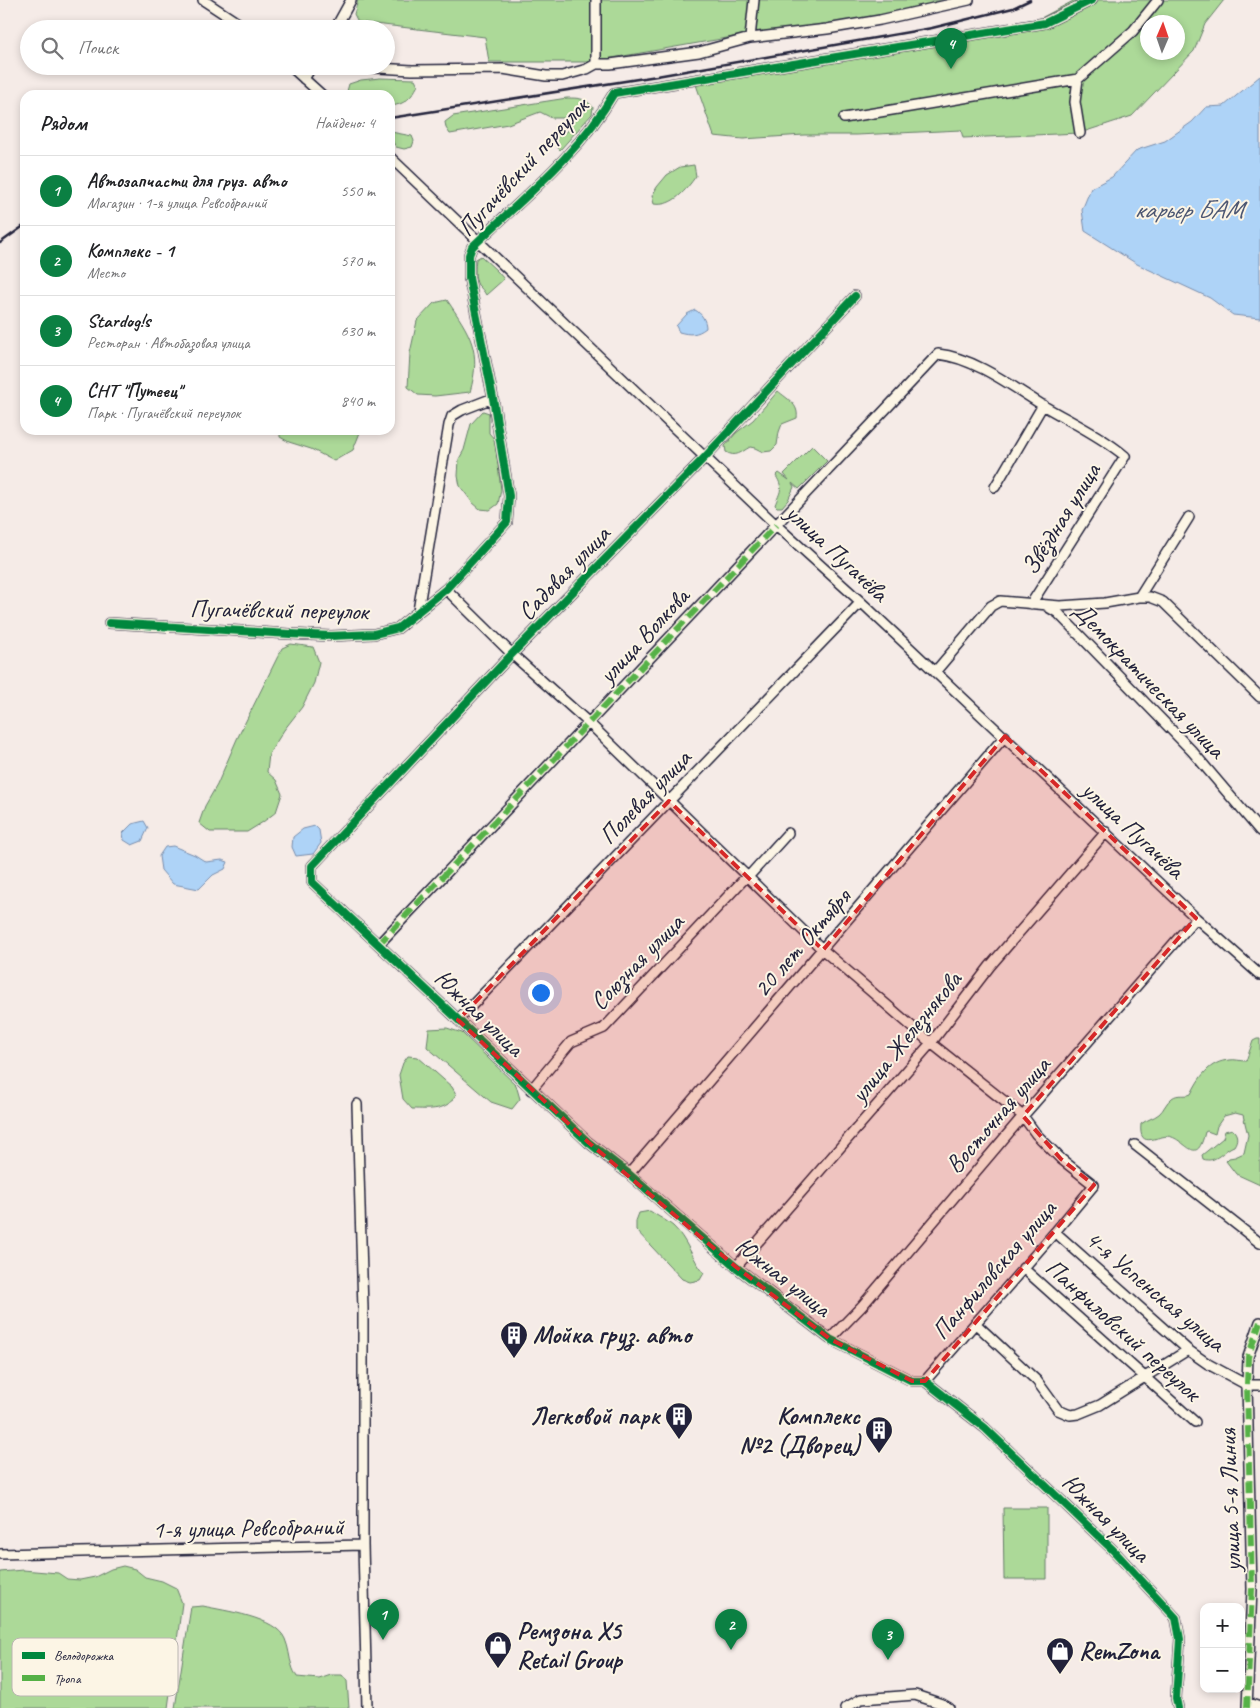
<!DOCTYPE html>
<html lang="ru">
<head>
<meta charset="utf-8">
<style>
	:root { --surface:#fff; --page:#f6f6f6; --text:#202124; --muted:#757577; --line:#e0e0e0; --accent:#0b8043 }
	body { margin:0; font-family:Caveat,sans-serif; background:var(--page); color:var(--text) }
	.controls { position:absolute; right:15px; bottom:15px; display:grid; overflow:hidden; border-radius:10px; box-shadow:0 2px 8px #0003 }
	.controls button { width:45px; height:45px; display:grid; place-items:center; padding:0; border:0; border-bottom:1px solid var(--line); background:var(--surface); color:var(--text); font:25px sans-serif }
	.compass { position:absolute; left:1140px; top:15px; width:45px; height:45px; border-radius:50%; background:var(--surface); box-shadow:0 2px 8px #0003; rotate:2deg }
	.you { position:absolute; left:540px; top:992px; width:18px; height:18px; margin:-12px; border:4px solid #fff; border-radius:50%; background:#1a73e8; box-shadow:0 0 0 8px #1a73e833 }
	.badge { display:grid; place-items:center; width:32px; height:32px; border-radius:50%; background:var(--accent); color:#fff; font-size:16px; font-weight:700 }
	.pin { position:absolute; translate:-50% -41px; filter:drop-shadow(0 1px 2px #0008) }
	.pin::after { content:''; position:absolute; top:26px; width:18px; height:15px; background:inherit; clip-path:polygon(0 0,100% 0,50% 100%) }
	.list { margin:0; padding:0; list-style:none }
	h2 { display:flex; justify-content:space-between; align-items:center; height:65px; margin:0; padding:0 20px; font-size:21px }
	h2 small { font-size:16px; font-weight:400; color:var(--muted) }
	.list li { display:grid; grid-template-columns:32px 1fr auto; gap:15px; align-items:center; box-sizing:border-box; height:70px; padding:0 20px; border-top:1px solid var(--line) }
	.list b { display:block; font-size:19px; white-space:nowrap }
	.list p { margin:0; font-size:16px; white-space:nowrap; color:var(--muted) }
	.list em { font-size:16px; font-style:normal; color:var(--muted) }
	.icon { flex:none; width:28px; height:28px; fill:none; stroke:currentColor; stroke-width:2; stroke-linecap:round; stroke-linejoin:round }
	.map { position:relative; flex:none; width:1260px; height:1708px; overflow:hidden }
	.search { position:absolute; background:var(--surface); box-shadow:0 2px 8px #0003; left:20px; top:20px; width:375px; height:55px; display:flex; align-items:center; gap:12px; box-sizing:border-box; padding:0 18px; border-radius:28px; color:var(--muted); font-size:19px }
	.panel { position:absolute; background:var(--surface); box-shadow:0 2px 8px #0003; left:20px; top:90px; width:375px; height:345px; border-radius:15px }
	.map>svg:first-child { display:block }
</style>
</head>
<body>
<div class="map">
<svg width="1260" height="1708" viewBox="0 0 1260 1708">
	<rect width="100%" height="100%" fill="#f5ebe7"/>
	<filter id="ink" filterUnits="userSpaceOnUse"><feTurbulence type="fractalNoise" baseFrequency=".02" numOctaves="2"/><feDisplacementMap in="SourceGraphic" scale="10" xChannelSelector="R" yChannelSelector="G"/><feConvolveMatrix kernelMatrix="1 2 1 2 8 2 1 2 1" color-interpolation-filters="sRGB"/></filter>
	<g filter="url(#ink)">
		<path fill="#acd998" stroke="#677e6a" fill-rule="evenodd" d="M358 0H954L838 24 767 31 589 62H489L485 37 358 22 354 14Z
			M1075 0H1224L1205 24 1194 51 1132 116 1080 133 963 138 961 130 857 135H804L743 139 714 136 693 76 946 35 1041 18ZM1148 22H1178V52H1148Z
			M380 78 415 79 418 85C412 97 405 105 390 106V95H346L349 84 361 80Z
			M567 98C579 98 585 98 593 107L592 114 560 150 551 140 567 131 569 123 564 118H552L540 112 508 124 450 134 446 128 445 122 453 116Z
			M391 132 412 136 414 141 412 147 404 149 396 147 390 137Z
			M694 165 696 176C686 190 673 207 654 204L652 196 657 187 667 175 680 167Z
			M481 256 497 271 504 279 486 295C484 291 481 288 478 285 474 278 475 267 476 259Z
			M447 300C470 334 482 350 470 392L435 396 418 395 408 387 410 353 417 321 434 303Z
			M778 391C787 399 799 404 797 418L782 424 779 432 777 445 771 451 763 452 755 448 750 447C741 452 736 458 726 452L725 446 736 433 753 420Z
			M483 411 489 413V433L495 440 501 490 498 504 490 510 480 509 472 502 460 486 458 476 459 459 464 450 471 424Z
			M280 430H361L353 450 334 461 311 449 289 442 280 437Z
			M812 446 827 461 799 489 792 483 794 487 788 500 782 507H777L775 505C780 491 784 489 776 476L779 473 789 480 784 474Z
			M291 644 313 647 319 662 314 683 302 707 284 730 269 754 267 772 276 780 282 794 276 812 263 822 247 832H210L199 823 205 806 217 785 237 739 282 648Z
			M447 1028 462 1033 516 1085 520 1099 512 1109 491 1102 427 1047 429 1029Z
			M1257 1039H1260V1185L1236 1174 1226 1161 1229 1158 1235 1157 1244 1153 1248 1135 1243 1115 1235 1113 1224 1116 1217 1126 1215 1134 1207 1131 1205 1132C1197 1166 1188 1143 1172 1137 1161 1132 1138 1153 1141 1124 1146 1120 1154 1118 1159 1114 1164 1110 1166 1102 1172 1098 1178 1093 1185 1097 1191 1094 1199 1078 1209 1061 1230 1060 1235 1059 1240 1061 1246 1061L1253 1041Z
			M408 1056 418 1057 452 1087 456 1094C448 1112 429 1109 412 1109L403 1099 399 1075 403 1063Z
			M1232 1129C1238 1134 1238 1140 1234 1146 1223 1150 1216 1164 1203 1159L1202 1155 1223 1138 1225 1131Z
			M650 1211C657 1216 666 1220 673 1226 687 1239 692 1259 704 1273L700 1280 690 1282 682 1279 636 1230V1221L639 1213Z
			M1003 1508H1047V1579H1004Z
			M123 1566 135 1569 145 1577 162 1581 176 1588 182 1603 168 1708H0V1572L23 1570 58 1573 67 1579 80 1580 95 1577 111 1569Z
			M203 1606C225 1611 276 1617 285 1639 289 1648 289 1657 292 1666 293 1670 295 1673 297 1677L319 1679 331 1675H342L347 1681 349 1708H175L191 1607Z"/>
		<path fill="#aed3f7" stroke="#768cac" d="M1260 76V318L1233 315 1210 298 1137 264 1085 231 1082 210 1091 188 1112 177 1137 150 1165 141 1192 122 1206 107 1224 106Z
			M695 310C701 313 706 320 706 328 697 335 690 335 679 332L676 326 687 314Z
			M144 821 148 828 142 841 132 845 124 840 123 833 132 824Z
			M315 826 319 830 321 843 313 854 296 856 292 847 293 837 303 829Z
			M173 846 195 855 206 862 222 860 228 862 225 869 213 875 199 889 173 884 161 870 159 856 165 847Z"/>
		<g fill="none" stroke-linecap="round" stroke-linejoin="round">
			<g stroke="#22223b" stroke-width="12">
				<path id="minor" d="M203 0 247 29
					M596 0V64
					M335 29 351 0
					M750 38 754 0
					M290 66 322 95
					M344 66 412 70 503 69 546 76H562L587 69 596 64H610L699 52 750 38 827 29 880 20 969 0
					M304 79 312 66
					M1078 79 1075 102 1080 133
					M844 118 1078 79 1133 31 1158 0
					M390 157 776 525 861 602 1196 918 1260 975
					M855 296 705 457 512 654 312 866V882L588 1142 629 1174 736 1267 830 1339 912 1381H925L985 1428 1113 1550 1176 1618 1180 1639 1176 1698 1178 1708
					M995 487 1043 405
					M446 589 512 654 589 723 823 950 931 1043 1023 1116 1036 1134 1061 1159 1094 1185 1055 1232 925 1381
					M1139 597 1189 517
					M1048 607 1058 613 1192 751 1260 831
					M418 611 449 425 452 416 462 410 493 398
					M109 623 290 634 331 636 374 634 398 628 446 589 507 522 509 496 493 398 469 278V255L472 247C522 199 579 154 614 93L1045 23 1092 0
					M935 672 991 606 1000 601 1060 606 1105 603 1139 597H1150L1163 602 1260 697
					M748 877 788 833
					M379 944 938 354C975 358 1013 387 1044 406 1071 422 1101 436 1125 456L1031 604
					M458 1020 861 602
					M531 1090 571 1042 604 1028 747 876
					M357 1104 363 1309V1545L367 1708
					M1135 1145 1260 1243
					M629 1174 1005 736
					M1055 1232 1188 1350 1208 1364 1247 1385H1260
					M736 1267 931 1043 990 966 1106 832
					M1023 1268 1195 1422
					M975 1323 1037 1381 1058 1410 1070 1415 1078 1414 1100 1405 1188 1350
					M830 1339 862 1306 1023 1116 1196 918
					M0 1554 363 1545
					M1248 1703 1260 1707
					M845 1708 861 1699 915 1695 942 1704 949 1708
					M1247 1708 1252 1589 1247 1385 1248 1357 1260 1322"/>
			</g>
			<use href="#minor" stroke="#fcf5e5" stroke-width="9"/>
			<path stroke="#22223b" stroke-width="2.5" d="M390 118 657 76 932 28 1013 8 1030 0
				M0 243 25 225"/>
			<path stroke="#55b146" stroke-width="6" stroke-dasharray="12 6" stroke-linecap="butt" d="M379 944 776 525
				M1247 1708 1252 1589 1247 1385 1248 1357 1260 1322"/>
			<g stroke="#fcf5e5" stroke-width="11">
				<path id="cycleway" d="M855 296 705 457 512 654 312 866V882L588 1142 629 1174 736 1267 830 1339 912 1381H925L985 1428 1113 1550 1176 1618 1180 1639 1176 1698 1178 1708
					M109 623 290 634 331 636 374 634 398 628 446 589 507 522 509 496 493 398 469 278V255L472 247C522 199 579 154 614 93L1045 23 1092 0"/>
			</g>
			<use href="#cycleway" stroke="#00873e" stroke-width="8"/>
		</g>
	</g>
	<path fill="#d62828" fill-opacity="0.2" stroke="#d62828" stroke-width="4" stroke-dasharray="10 6" stroke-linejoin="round" d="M1005 736 1196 918 1023 1116 1061 1159 1094 1185 925 1381H912L830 1339 736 1267 588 1142 458 1020 669 801 823 950Z"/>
	<defs>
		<g id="building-pin" transform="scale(1.4375)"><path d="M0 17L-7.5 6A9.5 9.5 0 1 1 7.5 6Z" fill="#22223b" stroke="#fcf5e5"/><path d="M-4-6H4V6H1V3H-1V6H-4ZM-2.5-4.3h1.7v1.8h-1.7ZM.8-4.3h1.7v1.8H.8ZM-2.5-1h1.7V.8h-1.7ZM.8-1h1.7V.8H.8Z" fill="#fff"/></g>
		<g id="shop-pin" transform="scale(1.4375)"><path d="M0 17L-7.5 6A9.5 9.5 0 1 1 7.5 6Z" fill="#22223b" stroke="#fcf5e5"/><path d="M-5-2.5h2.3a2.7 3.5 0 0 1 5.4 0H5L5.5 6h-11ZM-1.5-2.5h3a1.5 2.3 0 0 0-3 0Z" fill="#fff"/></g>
	</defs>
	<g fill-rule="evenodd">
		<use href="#building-pin" x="514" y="1335"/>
		<use href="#building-pin" x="679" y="1416"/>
		<use href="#building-pin" x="879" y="1430"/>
		<use href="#shop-pin" x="498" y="1645"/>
		<use href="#shop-pin" x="1060" y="1651"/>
	</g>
	<g text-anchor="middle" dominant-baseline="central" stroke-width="4" stroke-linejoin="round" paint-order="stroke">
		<g font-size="25" fill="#22223b" stroke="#fcf5e5">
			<text transform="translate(523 167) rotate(-47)">Пугачёвский переулок</text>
			<text transform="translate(1061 519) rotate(-58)">Звёздная улица</text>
			<text transform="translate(837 553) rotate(43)">улица Пугачёва</text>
			<text transform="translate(564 573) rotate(-46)">Садовая улица</text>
			<text transform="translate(279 610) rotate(1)">Пугачёвский переулок</text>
			<text transform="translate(644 636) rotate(-47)">улица Волкова</text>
			<text transform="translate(1149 680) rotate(46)">Демократическая улица</text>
			<text transform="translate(645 797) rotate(-46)">Полевая улица</text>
			<text transform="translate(1133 830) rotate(43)">улица Пугачёва</text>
			<text transform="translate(802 943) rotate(-49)">20 лет Октября</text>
			<text transform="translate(637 962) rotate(-46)">Союзная улица</text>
			<text transform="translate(479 1013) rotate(44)">Южная улица</text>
			<text transform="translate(906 1037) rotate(-51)">улица Железнякова</text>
			<text transform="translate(998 1115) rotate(-49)">Восточная улица</text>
			<text transform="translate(994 1270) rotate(-49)">Панфиловская улица</text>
			<text transform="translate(783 1277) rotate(38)">Южная улица</text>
			<text transform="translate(1155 1291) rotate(40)">4-я Успенская улица</text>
			<text transform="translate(1123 1330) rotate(42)">Панфиловский переулок</text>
			<text transform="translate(1230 1500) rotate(-92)">улица 5-я Линия</text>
			<text transform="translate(1106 1518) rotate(45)">Южная улица</text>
			<text transform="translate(248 1528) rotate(-1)">1-я улица Ревсобраний</text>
		</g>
		<g font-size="25" font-weight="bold" fill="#22223b" stroke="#fcf5e5" text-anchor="start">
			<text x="533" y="1335">Мойка груз. авто</text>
			<text x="660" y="1416" text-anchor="end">Легковой парк</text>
			<text x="860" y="1416" text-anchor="end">Комплекс<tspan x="860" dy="29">№2 (Дворец)</tspan></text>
			<text x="517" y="1631">Ремзона X5<tspan x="517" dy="29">Retail Group</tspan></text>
			<text x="1079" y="1651">RemZona</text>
		</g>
		<g font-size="26" font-style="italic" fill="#4c5773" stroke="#fcf5e5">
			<text x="1188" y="209">карьер БАМ</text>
		</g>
	</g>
	<rect x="12" y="1638" width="166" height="58" rx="8" fill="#fcf5e5" stroke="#bbb6b2" stroke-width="1"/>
	<rect x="22" y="1652" width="23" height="7" fill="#00873e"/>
	<rect x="22" y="1675" width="23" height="6" fill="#55b146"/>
	<g font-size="14" fill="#22223b">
		<text x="54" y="1660">Велодорожка</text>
		<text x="54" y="1683">Тропа</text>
	</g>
</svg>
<div class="controls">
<button>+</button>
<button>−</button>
</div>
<svg class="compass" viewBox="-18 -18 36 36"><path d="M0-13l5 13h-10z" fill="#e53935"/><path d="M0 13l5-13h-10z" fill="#757577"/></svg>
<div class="you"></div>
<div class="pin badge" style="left:383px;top:1640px">1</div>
<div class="pin badge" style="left:731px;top:1650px">2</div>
<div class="pin badge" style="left:888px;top:1660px">3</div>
<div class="pin badge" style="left:951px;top:69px">4</div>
<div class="search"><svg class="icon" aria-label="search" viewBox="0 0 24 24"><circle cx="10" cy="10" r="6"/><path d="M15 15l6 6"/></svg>Поиск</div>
<section class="panel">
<h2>Рядом<small>Найдено: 4</small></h2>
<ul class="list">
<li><span class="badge">1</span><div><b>Автозапчасти для груз. авто</b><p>Магазин · 1-я улица Ревсобраний</p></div><em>550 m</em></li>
<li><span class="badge">2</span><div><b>Комплекс - 1</b><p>Место</p></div><em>570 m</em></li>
<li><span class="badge">3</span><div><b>Stardog!s</b><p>Ресторан · Автобазовая улица</p></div><em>630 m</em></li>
<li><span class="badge">4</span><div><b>СНТ &quot;Путеец&quot;</b><p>Парк · Пугачёвский переулок</p></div><em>840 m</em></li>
</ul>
</section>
</div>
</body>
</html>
